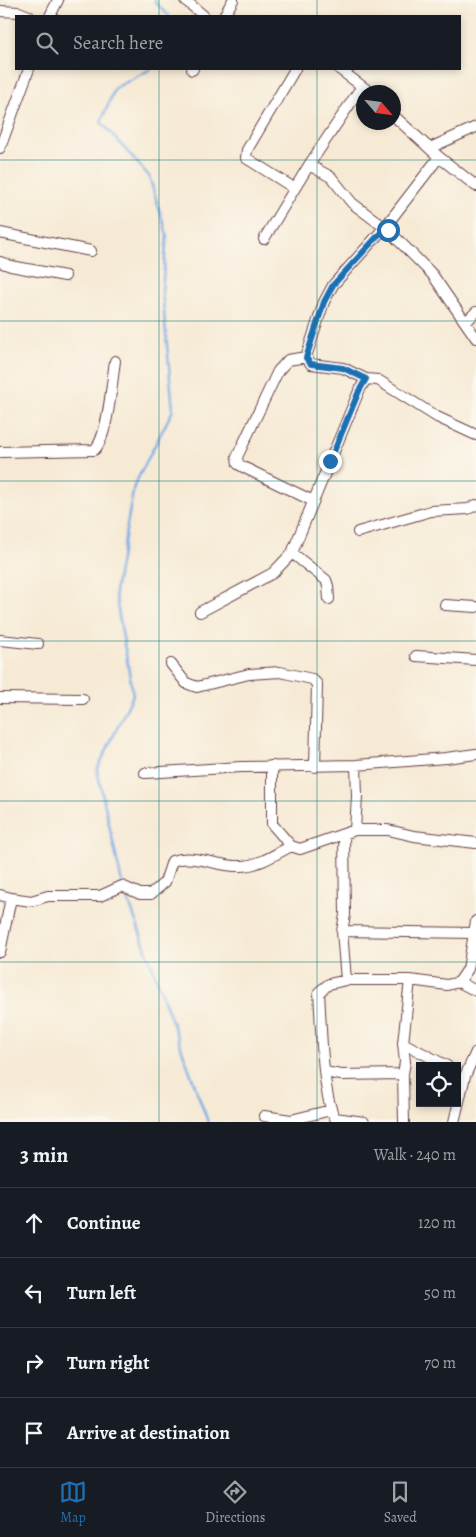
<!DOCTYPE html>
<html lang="en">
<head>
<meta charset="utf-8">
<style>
	:root { --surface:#171b24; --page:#242831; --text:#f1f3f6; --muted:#9ea1a6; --line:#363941; --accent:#1f6fb2 }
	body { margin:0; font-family:Alegreya,serif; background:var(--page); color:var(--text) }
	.controls { position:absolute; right:15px; bottom:15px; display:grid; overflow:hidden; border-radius:0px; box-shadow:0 2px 8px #0003 }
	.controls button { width:45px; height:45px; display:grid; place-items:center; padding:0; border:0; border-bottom:1px solid var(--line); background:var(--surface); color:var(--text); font:25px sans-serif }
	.compass { position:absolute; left:356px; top:85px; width:45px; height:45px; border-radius:50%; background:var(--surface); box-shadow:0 2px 8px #0003; rotate:118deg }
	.stop { position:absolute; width:15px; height:15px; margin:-11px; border:4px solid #1f6fb2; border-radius:50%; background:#fff }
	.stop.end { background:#1f6fb2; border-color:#fff; box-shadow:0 1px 5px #0008 }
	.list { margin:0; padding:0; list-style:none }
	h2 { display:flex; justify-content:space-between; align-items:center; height:65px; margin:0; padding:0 20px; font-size:21px }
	h2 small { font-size:16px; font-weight:400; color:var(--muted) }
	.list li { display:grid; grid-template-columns:32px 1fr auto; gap:15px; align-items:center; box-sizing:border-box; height:70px; padding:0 20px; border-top:1px solid var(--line) }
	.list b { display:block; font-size:19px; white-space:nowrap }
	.list em { font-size:16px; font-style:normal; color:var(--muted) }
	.icon { flex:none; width:28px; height:28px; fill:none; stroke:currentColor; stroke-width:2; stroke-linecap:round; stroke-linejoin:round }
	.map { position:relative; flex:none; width:476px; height:1122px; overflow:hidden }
	.search { position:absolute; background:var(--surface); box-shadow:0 2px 8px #0003; left:15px; right:15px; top:15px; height:55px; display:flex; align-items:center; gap:12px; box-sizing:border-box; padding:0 18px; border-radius:0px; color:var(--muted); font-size:19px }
	.sheet { height:345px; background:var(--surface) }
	nav { display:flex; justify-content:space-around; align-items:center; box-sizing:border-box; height:70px; border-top:1px solid var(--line); background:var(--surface); font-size:14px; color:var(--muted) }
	nav a { display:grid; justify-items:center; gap:2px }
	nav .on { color:var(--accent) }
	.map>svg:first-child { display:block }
</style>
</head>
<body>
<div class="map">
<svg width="476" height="1122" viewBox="0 0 476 1122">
	<rect width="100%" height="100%" fill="#fbf7ec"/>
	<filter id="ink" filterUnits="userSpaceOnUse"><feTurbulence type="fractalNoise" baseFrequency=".02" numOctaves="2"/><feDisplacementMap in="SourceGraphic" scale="10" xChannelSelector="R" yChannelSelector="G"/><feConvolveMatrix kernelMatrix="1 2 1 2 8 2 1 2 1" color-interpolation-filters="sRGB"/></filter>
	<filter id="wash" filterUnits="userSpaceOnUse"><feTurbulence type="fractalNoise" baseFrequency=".0096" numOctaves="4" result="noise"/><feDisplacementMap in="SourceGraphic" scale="20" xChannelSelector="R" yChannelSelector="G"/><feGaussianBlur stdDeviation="1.12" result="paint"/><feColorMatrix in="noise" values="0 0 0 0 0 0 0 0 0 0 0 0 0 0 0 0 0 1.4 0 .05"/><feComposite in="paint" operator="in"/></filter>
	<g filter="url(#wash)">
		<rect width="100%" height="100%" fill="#f6ead5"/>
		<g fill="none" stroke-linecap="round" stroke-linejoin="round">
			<path stroke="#79abe5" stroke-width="2.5" d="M155 0V2L169 16
				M122 883 97 770 133 695 115 592 134 486 173 410 162 290 167 235 149 176 101 122 115 88 151 69
				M125 891 208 1122"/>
		</g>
	</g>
	<g filter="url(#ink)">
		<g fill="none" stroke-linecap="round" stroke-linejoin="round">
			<g stroke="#643d44" stroke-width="12">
				<path id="minor" d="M185 0 204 16
					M0 11 19 12 29 16
					M50 16 58 0
					M224 16 233 0
					M339 69 370 92
					M192 70 193 69
					M394 116 439 157 476 186
					M0 148 29 69
					M430 148 476 127
					M439 157 385 227 333 285 324 302 306 357 311 364 343 368 366 379 378 380 437 417 476 435
					M309 165 331 177 352 203 388 230 432 274 476 338
					M294 188 246 158 247 150 295 69
					M0 233 91 251
					M264 239 309 165 362 86
					M0 262 11 266 65 276
					M466 322 476 312
					M306 357 288 360 278 371 237 457 238 464 245 468 313 501
					M0 452 94 450C108 439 112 380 115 361
					M358 532 431 511 468 509 476 505
					M292 553 326 580 328 586 329 599
					M445 605 476 607
					M200 612 273 573 292 553 359 391 366 379
					M0 640 38 644
					M416 656 476 660
					M171 664 186 683 197 687 249 674 280 672 312 679 317 684 315 767
					M0 698 83 699
					M272 766V824L291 846 300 849 355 830H388L414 836 476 843
					M145 773 241 767 356 765 446 758 476 754
					M355 830 357 796 356 765
					M344 834 345 915 342 931 346 980
					M0 895 11 898
					M342 931 474 933
					M0 952 11 898 31 901 48 896H100L122 886 140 894H151L165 882 172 861C194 853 218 867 241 866 258 866 276 854 291 846
					M459 982 476 991
					M403 1043 447 1066
					M325 1072 341 1075 403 1074 405 1062 403 1043 410 980
					M403 1074 404 1122
					M264 1116 291 1120 331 1110
					M364 1122 335 1118C322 1096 321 1021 319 992L329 984 346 980H410L447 985 459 982 468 969 476 921
					M454 1122 465 1076 476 1052"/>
			</g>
			<use href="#minor" stroke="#fff" stroke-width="10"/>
		</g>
	</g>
	<g fill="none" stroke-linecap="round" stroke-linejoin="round" filter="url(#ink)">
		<path stroke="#1f6fb2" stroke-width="6" d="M330 461 359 391 366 379 343 368 311 364 306 358 324 302 333 285 385 228 388 230"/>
	</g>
	<path fill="none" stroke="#0f766e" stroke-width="1" stroke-opacity="0.55" d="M159 0V16M317 0V16M159 69V1122M317 69V1122M0 160H476M0 321H476M0 481H476M0 641H476M0 801H476M0 962H476"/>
</svg>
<div class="controls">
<button><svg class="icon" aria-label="locate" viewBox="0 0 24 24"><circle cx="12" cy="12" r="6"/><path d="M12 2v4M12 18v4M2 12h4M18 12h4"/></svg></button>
</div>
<svg class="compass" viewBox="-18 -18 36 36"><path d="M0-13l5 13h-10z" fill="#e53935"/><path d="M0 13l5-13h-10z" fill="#9ea1a6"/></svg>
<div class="stop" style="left:388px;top:230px"></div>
<div class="stop end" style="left:330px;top:461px"></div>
<div class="search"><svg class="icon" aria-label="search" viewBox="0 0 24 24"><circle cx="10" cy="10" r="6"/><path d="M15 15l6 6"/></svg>Search here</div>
</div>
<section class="sheet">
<h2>3 min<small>Walk · 240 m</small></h2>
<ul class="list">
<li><svg class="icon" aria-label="ahead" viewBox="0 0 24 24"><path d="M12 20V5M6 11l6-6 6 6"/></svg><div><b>Continue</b></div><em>120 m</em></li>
<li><svg class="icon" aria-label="left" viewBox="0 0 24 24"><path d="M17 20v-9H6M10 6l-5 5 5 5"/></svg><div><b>Turn left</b></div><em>50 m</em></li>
<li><svg class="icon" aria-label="right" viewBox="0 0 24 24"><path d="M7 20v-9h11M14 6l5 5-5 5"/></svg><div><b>Turn right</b></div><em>70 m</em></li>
<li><svg class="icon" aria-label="arrive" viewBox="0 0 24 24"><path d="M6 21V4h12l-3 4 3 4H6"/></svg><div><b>Arrive at destination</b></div></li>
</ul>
</section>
<nav>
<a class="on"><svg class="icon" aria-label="map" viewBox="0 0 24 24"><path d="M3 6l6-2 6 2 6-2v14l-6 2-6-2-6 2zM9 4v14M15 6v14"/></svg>Map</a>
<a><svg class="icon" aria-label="directions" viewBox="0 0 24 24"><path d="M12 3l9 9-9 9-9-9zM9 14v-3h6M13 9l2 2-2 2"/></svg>Directions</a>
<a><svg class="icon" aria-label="saved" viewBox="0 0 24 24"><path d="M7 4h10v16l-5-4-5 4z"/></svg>Saved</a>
</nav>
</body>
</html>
